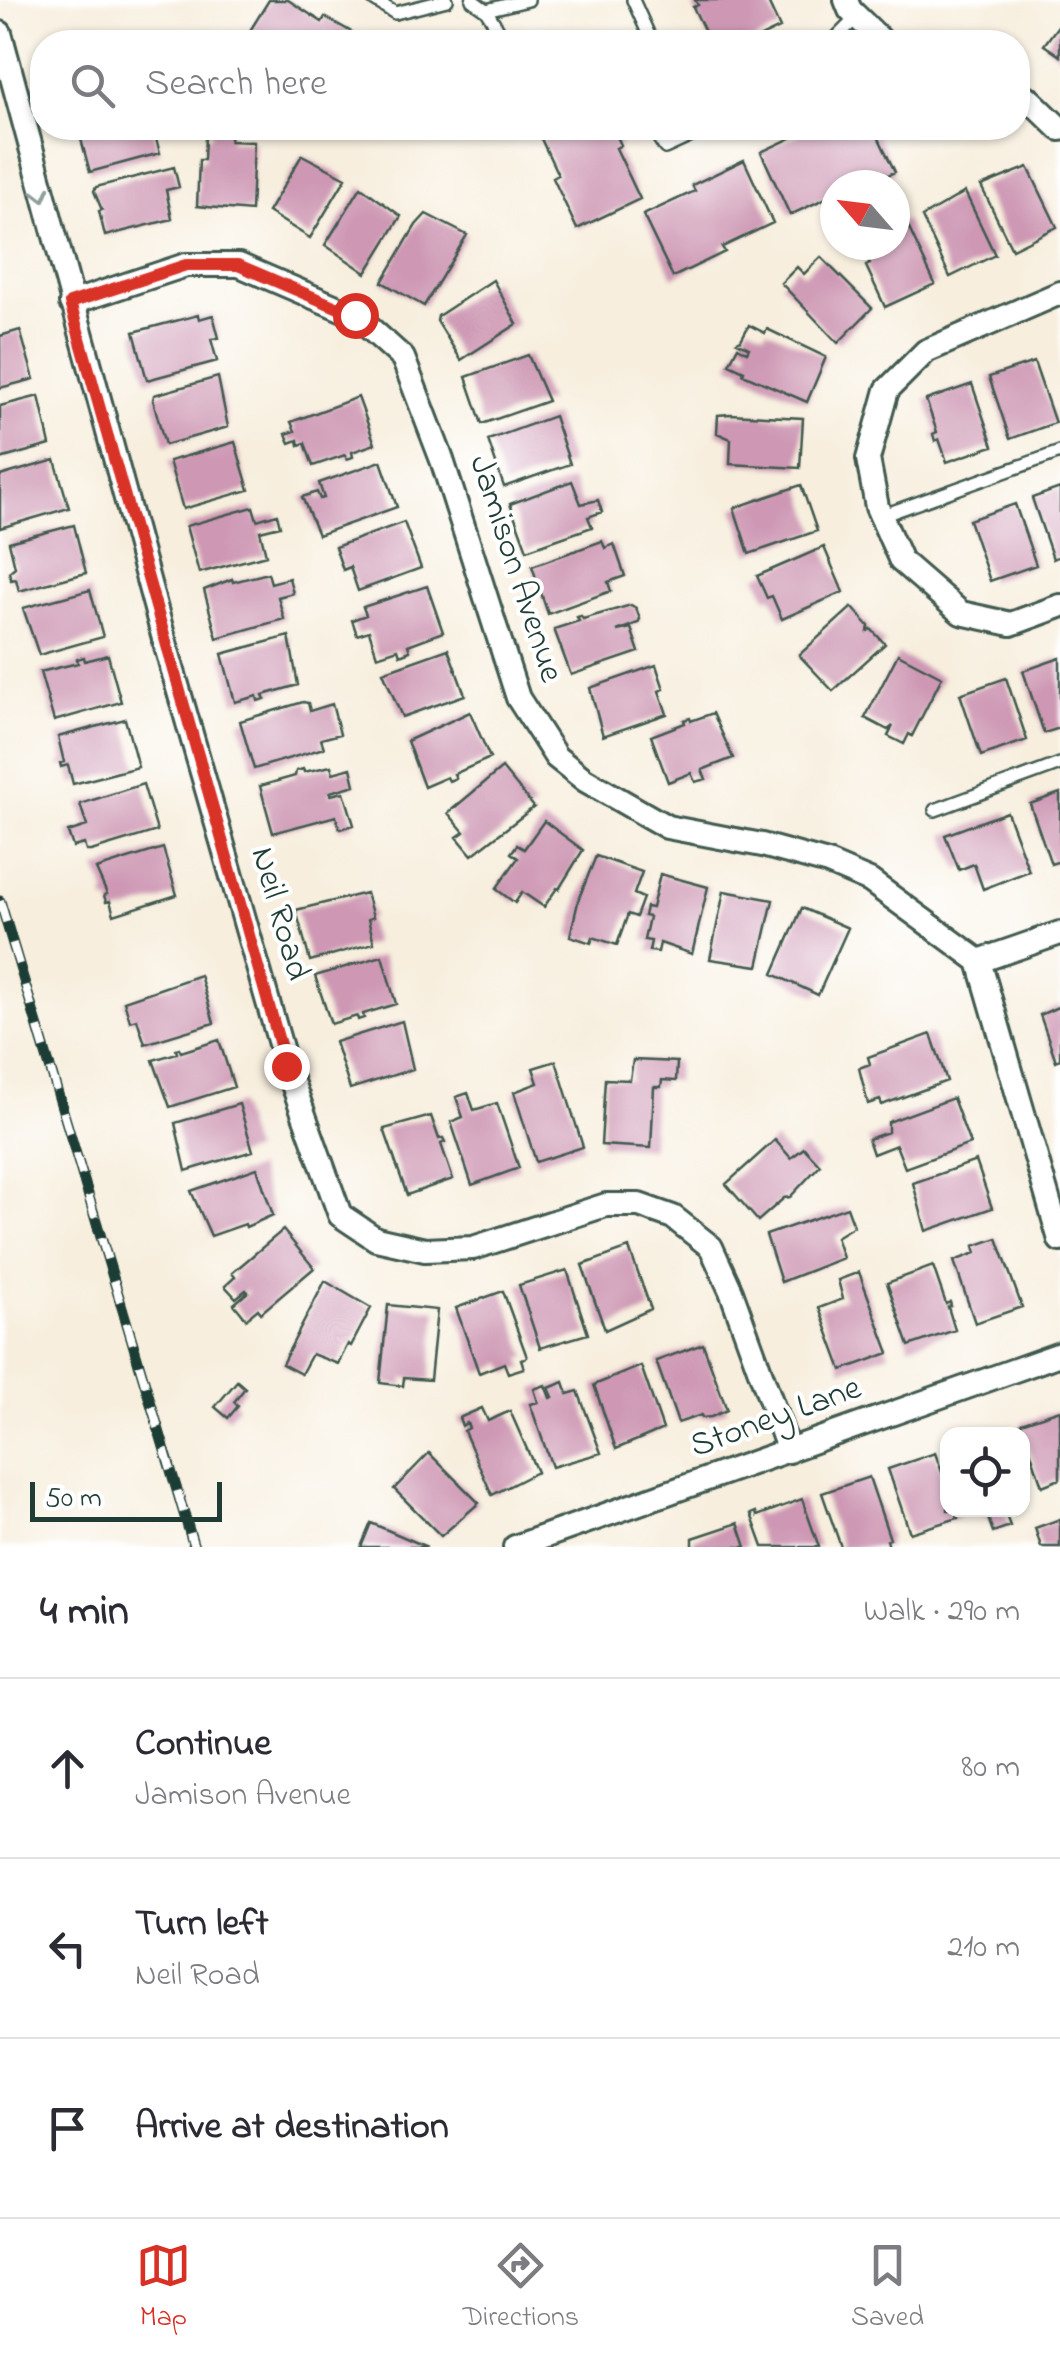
<!DOCTYPE html>
<html lang="en">
<head>
<meta charset="utf-8">
<style>
	:root { --surface:#fff; --page:#f7f7f7; --text:#2b2b33; --muted:#7c7c81; --line:#e1e1e2; --accent:#d93025 }
	body { margin:0; font-family:"Indie Flower",sans-serif; background:var(--page); color:var(--text) }
	.controls { position:absolute; right:30px; bottom:30px; display:grid; overflow:hidden; border-radius:20px; box-shadow:0 2px 8px #0004 }
	.controls button { width:90px; height:90px; display:grid; place-items:center; padding:0; border:0; border-bottom:2px solid var(--line); background:var(--surface); color:var(--text); font:50px sans-serif }
	.compass { position:absolute; left:820px; top:170px; width:90px; height:90px; border-radius:50%; background:var(--surface); box-shadow:0 2px 8px #0004; rotate:298deg }
	.scale { position:absolute; left:30px; bottom:25px; width:192px; box-sizing:border-box; padding-left:10px; border:5px solid #1f3d34; border-top:0; font-size:28px; line-height:35px; white-space:nowrap; color:#1f3d34; -webkit-text-stroke:8px #fff; paint-order:stroke }
	.stop { position:absolute; width:30px; height:30px; margin:-22px; border:8px solid #d93025; border-radius:50%; background:#fff }
	.stop.end { background:#d93025; border-color:#fff; box-shadow:0 2px 10px #0008 }
	.list { margin:0; padding:0; list-style:none }
	h2 { display:flex; justify-content:space-between; align-items:center; height:130px; margin:0; padding:0 40px; font-size:42px }
	h2 small { font-size:32px; font-weight:400; color:var(--muted) }
	.list li { display:grid; grid-template-columns:65px 1fr auto; gap:30px; align-items:center; box-sizing:border-box; height:180px; padding:0 40px; border-top:2px solid var(--line) }
	.list b { display:block; font-size:38px; white-space:nowrap }
	.list p { margin:0; font-size:32px; white-space:nowrap; color:var(--muted) }
	.list em { font-size:32px; font-style:normal; color:var(--muted) }
	.icon { flex:none; width:55px; height:55px; fill:none; stroke:currentColor; stroke-width:2; stroke-linecap:round; stroke-linejoin:round }
	.map { position:relative; flex:none; width:1060px; height:1547px; overflow:hidden }
	.search { position:absolute; background:var(--surface); box-shadow:0 2px 8px #0004; left:30px; right:30px; top:30px; height:110px; display:flex; align-items:center; gap:25px; box-sizing:border-box; padding:0 35px; border-radius:40px; color:var(--muted); font-size:38px }
	.sheet { height:670px; background:var(--surface) }
	nav { display:flex; justify-content:space-around; align-items:center; box-sizing:border-box; height:140px; border-top:2px solid var(--line); background:var(--surface); font-size:28px; color:var(--muted) }
	nav a { display:grid; justify-items:center; gap:5px }
	nav .on { color:var(--accent) }
	.map>svg:first-child { display:block }
</style>
</head>
<body>
<div class="map">
<svg width="1060" height="1547" viewBox="0 0 1060 1547">
	<rect width="100%" height="100%" fill="#fff"/>
	<filter id="ink" filterUnits="userSpaceOnUse"><feTurbulence type="fractalNoise" baseFrequency=".01" numOctaves="2"/><feDisplacementMap in="SourceGraphic" scale="20" xChannelSelector="R" yChannelSelector="G"/><feConvolveMatrix kernelMatrix="1 2 1 2 8 2 1 2 1" color-interpolation-filters="sRGB"/></filter>
	<filter id="wash" filterUnits="userSpaceOnUse"><feTurbulence type="fractalNoise" baseFrequency=".0048" numOctaves="4" result="noise"/><feDisplacementMap in="SourceGraphic" scale="40" xChannelSelector="R" yChannelSelector="G"/><feGaussianBlur stdDeviation="2.25" result="paint"/><feColorMatrix in="noise" values="0 0 0 0 0 0 0 0 0 0 0 0 0 0 0 0 0 1.4 0 .05"/><feComposite in="paint" operator="in"/></filter>
	<g filter="url(#wash)">
		<rect width="100%" height="100%" fill="#f7eedd"/>
		<g id="blocks">
			<path fill="#ce98b4" d="M269 0H288L322 22 325 17 369 42H243Z
				M695 0H767L780 28 750 42H710L693 7 698 5Z
				M1060 23V56L1044 45Z
				M78 128H153L160 153 90 172Z
				M211 128H231L230 141 254 142 251 211 197 206 199 160H204L205 137H211Z
				M536 128H613L621 145 616 148 640 199 577 229 553 178 558 175Z
				M812 128 815 133 827 128H874L895 172 866 185H835V194L790 215 761 152Z
				M302 155 346 178 310 238 268 212Z
				M744 160 773 223 722 247 725 252 673 277 643 215 695 191 692 185Z
				M174 167 179 187 166 190 172 219 105 236 99 211 102 210 94 191 96 187Z
				M1028 167 1057 227 1012 249 981 186Z
				M361 187 401 216 366 273 325 245Z
				M965 192 995 255 950 277 922 217Z
				M426 214 467 235 424 306 382 282 416 225Z
				M905 220 935 284 885 307 866 266 870 264 861 245H895V225Z
				M821 257 872 308 838 343 781 283 797 267 804 274Z
				M493 280 517 324 461 360 437 321 438 316Z
				M198 315 199 319 213 315 219 338 211 339 217 361 147 380 134 332Z
				M749 325 765 333 767 329 826 357 807 402 743 374 744 371 729 364 738 347 747 352 749 348 737 342 741 340Z
				M20 330 34 379 0 388V336Z
				M528 355 548 401 482 424 466 377Z
				M1034 362 1055 423 1010 439 989 377Z
				M218 377 228 427 165 445 153 400 154 395Z
				M972 384 993 446 947 462 939 439 935 441 933 434 937 432 926 400Z
				M39 396 50 445 0 459V406Z
				M358 397 375 444 352 452 353 457 347 459 345 455 313 466 305 443 299 445 298 440 290 443 286 434 295 431 291 422Z
				M730 414 803 418 800 468 730 464 731 439 717 433 718 415Z
				M554 416 570 464 504 487 488 440Z
				M235 442 249 490 183 509 169 461Z
				M55 460 69 508 0 528V476Z
				M381 461 397 507 318 535 302 497 317 492 320 499 324 498 319 483Z
				M572 481 581 504 598 500 602 512 588 517 592 527 527 550 510 504Z
				M801 485 817 531 749 554 734 508Z
				M1060 488V556L1053 559 1032 498Z
				M1015 504 1036 565 990 581 969 520Z
				M253 507 257 520 277 514 280 526 260 531 266 555 199 573 186 526Z
				M404 522 421 568 358 591 350 567 343 570 335 547Z
				M74 525 86 573 19 591 16 579 11 580 9 572 15 567 9 542Z
				M602 541 605 548 614 544 625 576 608 582 611 591 548 614 532 566Z
				M824 547 843 592 782 619 772 596 767 598 757 576Z
				M268 573 271 583 289 578 293 593 278 597 284 619 217 638 204 590 232 579 233 582Z
				M427 586 443 632 408 645 410 651 400 655 398 649 377 656 369 631 357 635 352 620 366 615 363 607Z
				M90 590 103 637 39 655 23 608Z
				M631 605 636 608 640 619 638 623 617 631 631 628 639 652 571 675 554 629 579 621 577 617 581 616 583 619Z
				M852 607 869 626 868 631 871 629 885 644 833 691 799 655Z
				M289 636 298 685 263 695 265 699 258 701 257 696 235 702 222 654Z
				M448 649 465 695 402 717 383 672Z
				M898 654 942 677 912 736 909 734 904 744 888 736 893 726 888 730 865 718Z
				M108 655 121 702 54 721 40 672 78 663 77 659 84 657 85 661Z
				M1060 658V728L1044 733 1023 671Z
				M656 665 664 689 659 691 667 714 603 736 590 688Z
				M1006 678 1027 740 981 756 960 694Z
				M303 702 308 703 310 711 332 704 340 734 321 739 324 748 254 769 240 721Z
				M470 712 490 758 454 774 456 778 449 781 447 777 424 787 407 741Z
				M713 713 733 758 702 770 706 779 695 782 691 773 668 782 651 736 685 723 684 720 690 718 691 721Z
				M125 719 138 767 73 784 68 765 61 767 60 763 64 762 58 737Z
				M331 766 333 773 351 768 355 785 330 792 331 795 344 792 354 825 340 829 336 816 273 833 260 786 295 776 296 771 303 769 304 772Z
				M502 768 534 807 472 855 457 837 464 832 448 813Z
				M143 784 157 831 91 851H86L84 844 73 847 68 832 87 826 80 804Z
				M1060 793V861L1051 864 1030 804Z
				M1007 812 1029 871 983 889 974 864 959 870 945 835Z
				M544 821 583 850 559 889 557 888 544 907 522 892 515 903 496 889 518 858 511 853 517 845 524 849Z
				M163 848 177 895 114 915 110 901 106 902 104 895 107 894 96 869Z
				M596 856 642 872 634 894 643 898 636 917 628 914 617 945 593 937 591 943 570 936 579 898Z
				M660 874 708 887 692 954 660 943 658 952 649 951 651 941 644 940 649 917 644 916 646 907 652 908Z
				M724 891 773 900 758 966 710 959Z
				M366 893 373 917 368 919 374 943 310 961 296 910Z
				M802 908 848 928 818 995 773 974Z
				M382 956 396 1004 363 1014 364 1018 358 1020 357 1016 331 1024 315 976Z
				M200 975 214 1023 145 1044 137 1019 130 1021 124 1001Z
				M1060 1006V1059L1056 1061 1040 1015Z
				M402 1021 413 1069 350 1089 335 1042Z
				M931 1034 947 1081 882 1105 880 1100 868 1104 859 1068 870 1064 868 1057Z
				M219 1040 234 1087 170 1107 153 1060 177 1053 176 1049 179 1048 181 1052Z
				M633 1060 677 1062 676 1081 662 1080 661 1087H654L651 1148 601 1145 605 1079 630 1080Z
				M556 1061 583 1147 536 1162 514 1092 538 1083 533 1068Z
				M468 1093 474 1110 497 1103 519 1168 472 1185 451 1122 463 1117 456 1097Z
				M953 1098 970 1144 905 1168 896 1145 873 1154 868 1139 888 1132V1122Z
				M239 1104 253 1151 186 1171 175 1123Z
				M431 1116 439 1139 443 1138 445 1142 441 1144 453 1179 407 1195 384 1129Z
				M775 1140 791 1158 804 1148 820 1165 790 1197 784 1198 758 1221 726 1184Z
				M976 1161 992 1208 926 1231 913 1183Z
				M257 1168 273 1215 246 1227 245 1224 211 1236 191 1191Z
				M847 1207 854 1226 836 1237 843 1258 781 1282 766 1235Z
				M283 1230 314 1268 261 1313 258 1309 246 1319 234 1304 248 1292 246 1290 236 1298 225 1286 235 1277 232 1273Z
				M997 1238 1022 1307 975 1323 954 1261 976 1253 974 1246Z
				M629 1248 651 1309 605 1330 582 1265Z
				M933 1266 946 1304 950 1302 951 1306 948 1307 955 1330 909 1346 887 1283Z
				M567 1270 588 1334 540 1348 519 1285Z
				M859 1272 889 1353 842 1370 819 1308 843 1299 838 1280Z
				M325 1281 371 1308 351 1346 348 1344 338 1364 312 1354 301 1374 282 1364Z
				M503 1291 527 1357 521 1359 524 1368 508 1373 504 1363 479 1373 456 1308Z
				M388 1305 437 1310 430 1380 404 1378 403 1386 380 1383Z
				M703 1344 727 1410 711 1417 702 1418 701 1415 678 1423 656 1361Z
				M641 1366 663 1429 616 1449 594 1385Z
				M237 1381 245 1388 234 1402 238 1406 228 1418 215 1407Z
				M564 1382 568 1394 578 1391 601 1453 552 1467 530 1404 538 1402 534 1389 545 1385 550 1398 553 1397 549 1388Z
				M482 1408 488 1421 510 1411 537 1472 492 1495 464 1431 469 1428 467 1423 462 1426 459 1418Z
				M1060 1410V1479L1042 1486 1021 1423Z
				M429 1453 479 1503 441 1536 394 1489Z
				M935 1453 948 1488V1510H955L958 1518 910 1533 888 1469Z
				M869 1477 890 1539 887 1540 889 1547H841L822 1493Z
				M802 1499 819 1547H763L751 1514 756 1512 757 1516Z
				M979 1510H1004L1010 1526 993 1532 987 1515 982 1517Z
				M1060 1519V1547H1041L1035 1528Z
				M371 1523 427 1547H361Z
				M738 1523 746 1547H693V1538Z"/>
		</g>
	</g>
	<g filter="url(#ink)">
		<use href="#blocks" fill-opacity="0" stroke="#3f584d" stroke-width="2.5"/>
		<g fill="none" stroke-linecap="round" stroke-linejoin="round">
			<g stroke="#3f584d" stroke-width="16">
				<path id="service" d="M374 0 395 13 447 0
					M472 0 486 10
					M633 0 652 42
					M506 42 486 10 528 0
					M832 42 857 17
					M652 128 665 148 709 128
					M881 516 1060 452
					M935 810 1060 764"/>
			</g>
			<g stroke="#3f584d" stroke-width="28">
				<path id="minor" d="M846 0 850 10 883 42
					M0 33 167 650 286 1065 340 1215 376 1239 425 1250 473 1248 606 1205H639L673 1217 711 1247 731 1291 789 1451
					M1018 93 1027 97 1060 129
					M1060 293 926 351 887 390 868 459 877 507 901 561 961 613 1011 624 1060 606
					M71 303 186 265H239L355 315 403 358 442 460 518 698 556 757 585 780 667 827 762 845 828 863 870 881 979 961 1060 1240
					M979 961 1060 933
					M515 1547 1060 1354"/>
			</g>
			<use href="#service" stroke="#fff" stroke-width="11"/>
			<use href="#minor" stroke="#fff" stroke-width="22"/>
			<g stroke="#1f3d34" stroke-width="11">
				<path id="rail" d="M0 901 194 1547"/>
			</g>
			<use href="#rail" stroke="#fff" stroke-width="8" stroke-dasharray="22" stroke-linecap="butt"/>
		</g>
		<defs><path id="oneway-chevron" d="M-2-3.5L2.5 0L-2 3.5" fill="none" stroke-width="1.6" stroke-linecap="round" stroke-linejoin="round" transform="scale(2.5)"/></defs>
		<use stroke="#8f9e9a" href="#oneway-chevron" transform="translate(42 195) rotate(75)"/>
	</g>
	<g fill="none" stroke-linecap="round" stroke-linejoin="round" filter="url(#ink)">
		<path stroke="#d93025" stroke-width="12" d="M286 1066 70 303 186 265H238L355 315"/>
	</g>
	<g text-anchor="middle" dominant-baseline="central" stroke-width="8" stroke-linejoin="round" paint-order="stroke">
		<g font-size="35" fill="#1f3d34" stroke="#fff">
			<text transform="translate(515 569) rotate(72)">Jamison Avenue</text>
			<text transform="translate(279 914) rotate(74)">Neil Road</text>
			<text transform="translate(776 1418) rotate(-20)">Stoney Lane</text>
		</g>
	</g>
</svg>
<div class="controls">
<button><svg class="icon" aria-label="locate" viewBox="0 0 24 24"><circle cx="12" cy="12" r="6"/><path d="M12 2v4M12 18v4M2 12h4M18 12h4"/></svg></button>
</div>
<svg class="compass" viewBox="-18 -18 36 36"><path d="M0-13l5 13h-10z" fill="#e53935"/><path d="M0 13l5-13h-10z" fill="#7c7c81"/></svg>
<div class="scale">50 m</div>
<div class="stop" style="left:355px;top:315px"></div>
<div class="stop end" style="left:286px;top:1066px"></div>
<div class="search"><svg class="icon" aria-label="search" viewBox="0 0 24 24"><circle cx="10" cy="10" r="6"/><path d="M15 15l6 6"/></svg>Search here</div>
</div>
<section class="sheet">
<h2>4 min<small>Walk · 290 m</small></h2>
<ul class="list">
<li><svg class="icon" aria-label="ahead" viewBox="0 0 24 24"><path d="M12 20V5M6 11l6-6 6 6"/></svg><div><b>Continue</b><p>Jamison Avenue</p></div><em>80 m</em></li>
<li><svg class="icon" aria-label="left" viewBox="0 0 24 24"><path d="M17 20v-9H6M10 6l-5 5 5 5"/></svg><div><b>Turn left</b><p>Neil Road</p></div><em>210 m</em></li>
<li><svg class="icon" aria-label="arrive" viewBox="0 0 24 24"><path d="M6 21V4h12l-3 4 3 4H6"/></svg><div><b>Arrive at destination</b></div></li>
</ul>
</section>
<nav>
<a class="on"><svg class="icon" aria-label="map" viewBox="0 0 24 24"><path d="M3 6l6-2 6 2 6-2v14l-6 2-6-2-6 2zM9 4v14M15 6v14"/></svg>Map</a>
<a><svg class="icon" aria-label="directions" viewBox="0 0 24 24"><path d="M12 3l9 9-9 9-9-9zM9 14v-3h6M13 9l2 2-2 2"/></svg>Directions</a>
<a><svg class="icon" aria-label="saved" viewBox="0 0 24 24"><path d="M7 4h10v16l-5-4-5 4z"/></svg>Saved</a>
</nav>
</body>
</html>
